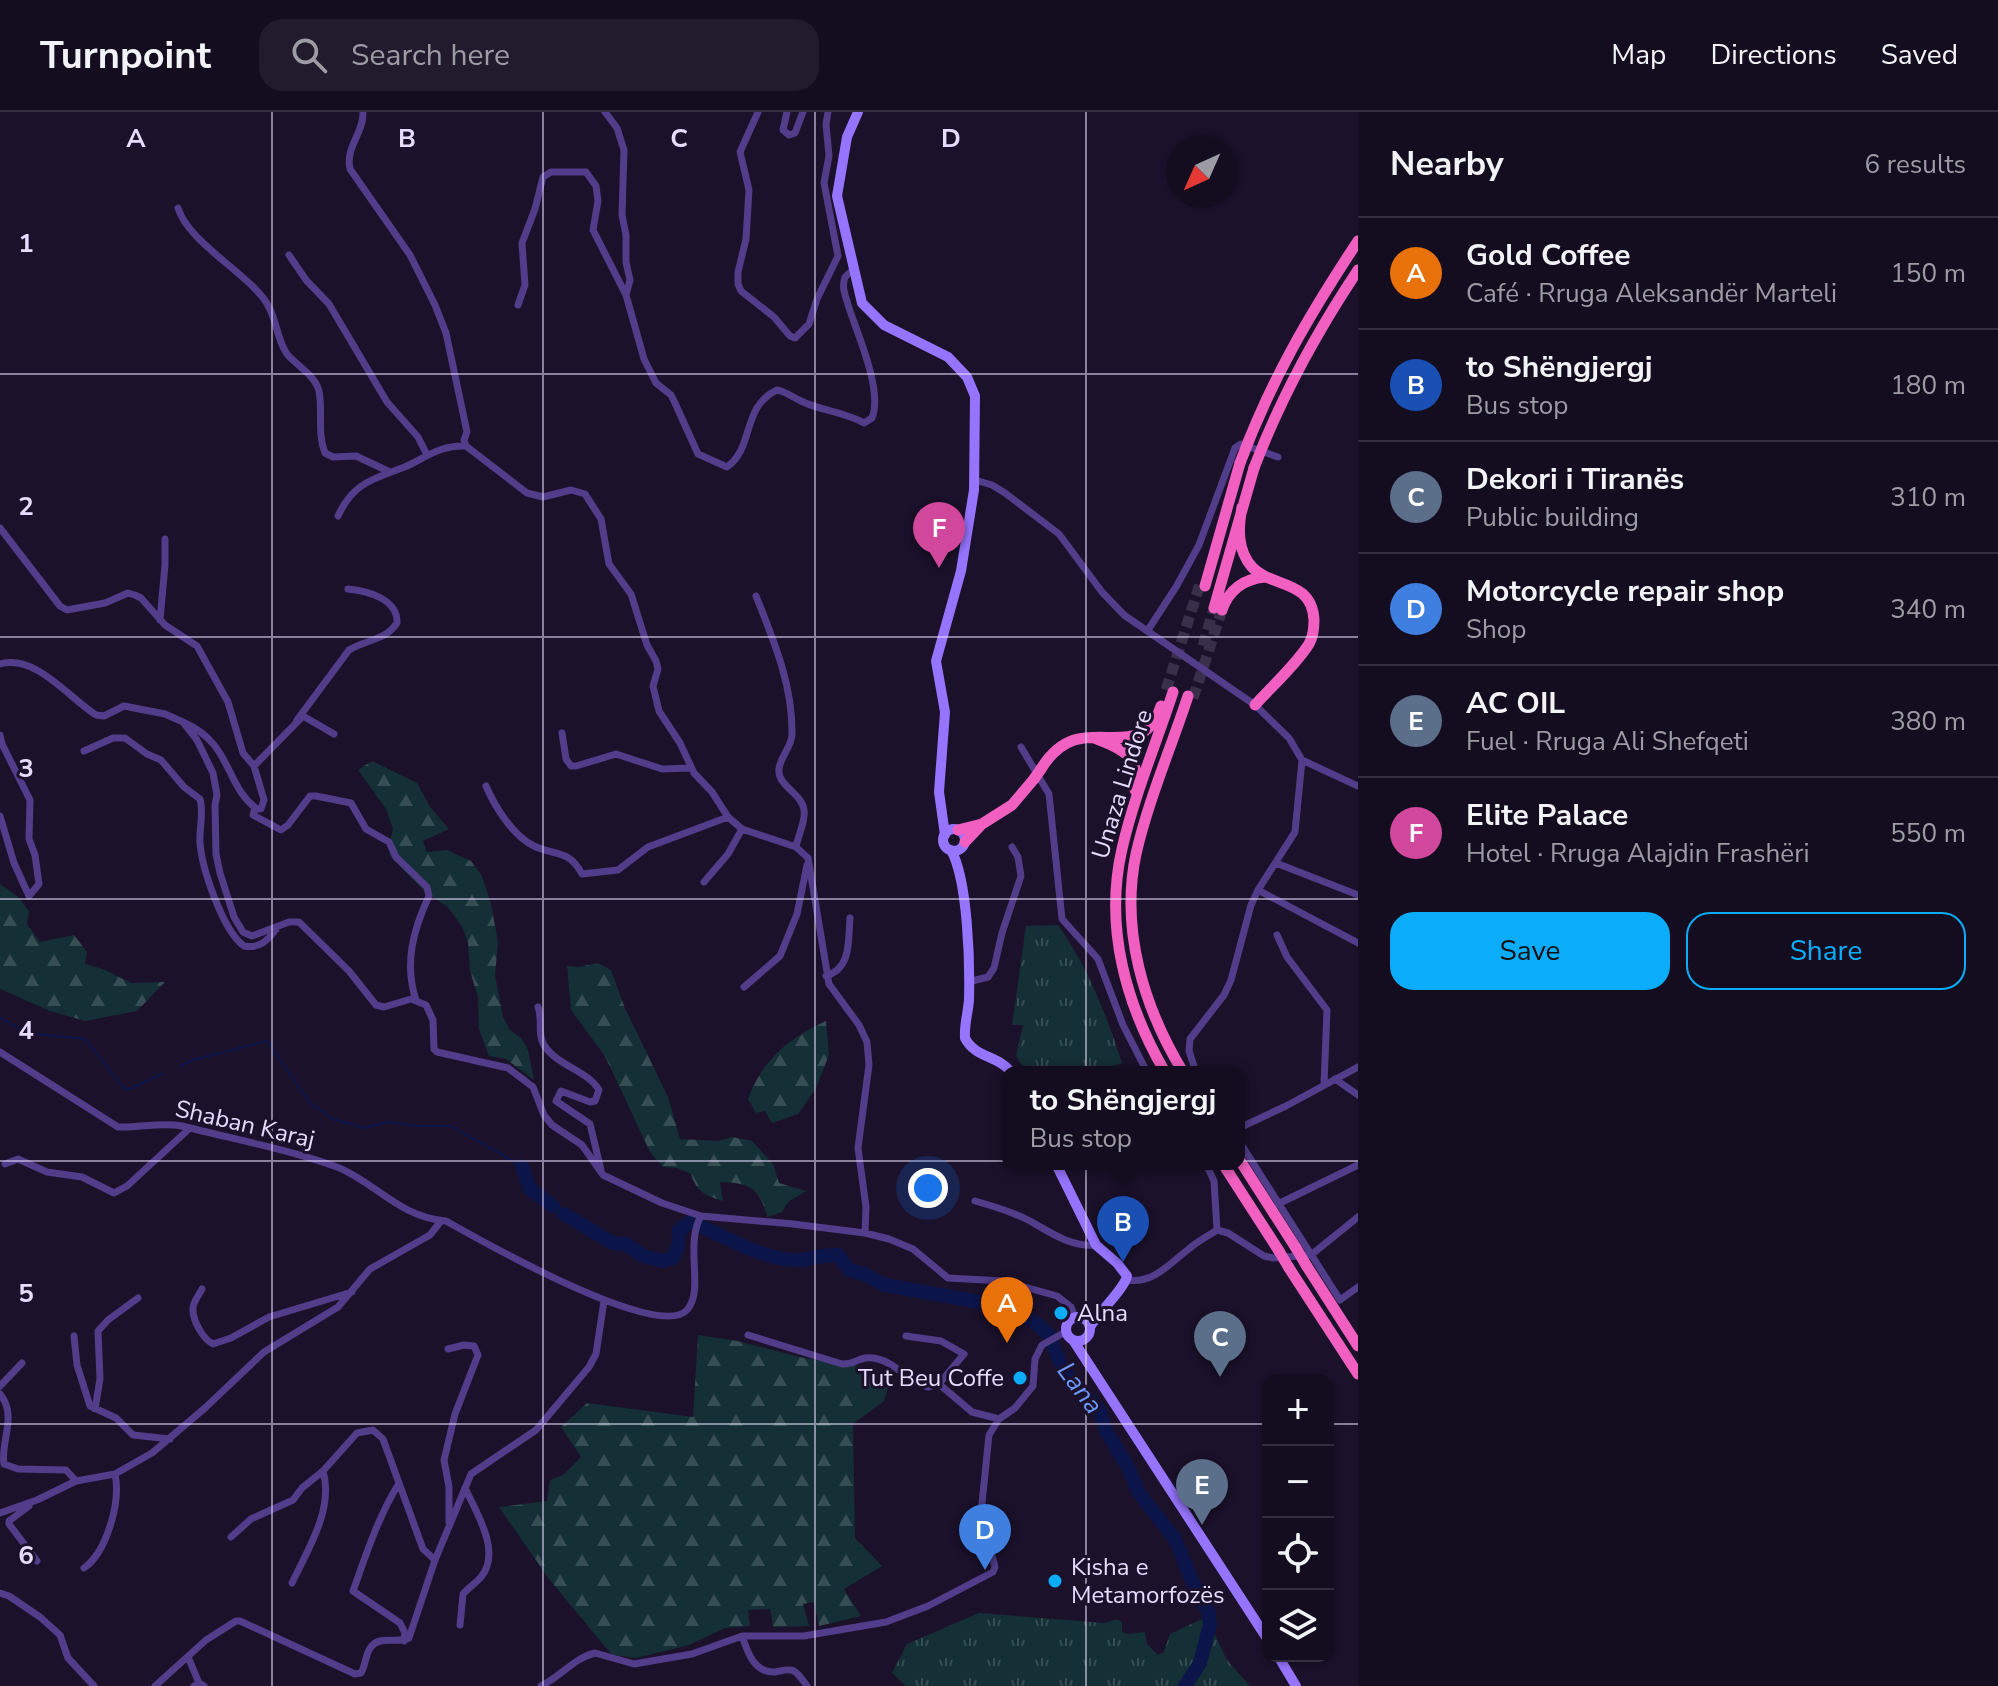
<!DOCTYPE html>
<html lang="en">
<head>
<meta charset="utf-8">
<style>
	:root { --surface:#140d20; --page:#211b2d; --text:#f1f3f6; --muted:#9d9ca5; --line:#332d3e; --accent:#0badfb }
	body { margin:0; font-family:"Nunito Sans",sans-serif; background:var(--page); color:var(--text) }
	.controls { position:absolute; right:24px; bottom:24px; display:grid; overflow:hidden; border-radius:16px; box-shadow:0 2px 6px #0004 }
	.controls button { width:72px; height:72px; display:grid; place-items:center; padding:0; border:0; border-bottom:2px solid var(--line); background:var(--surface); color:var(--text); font:40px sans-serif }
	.compass { position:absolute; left:1166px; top:24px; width:72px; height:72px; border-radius:50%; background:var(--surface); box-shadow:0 2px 6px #0004; rotate:225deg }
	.you { position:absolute; left:928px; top:1076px; width:28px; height:28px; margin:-20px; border:6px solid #fff; border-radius:50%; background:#1a73e8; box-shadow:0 0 0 12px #1a73e833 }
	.badge { display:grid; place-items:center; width:52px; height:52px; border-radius:50%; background:var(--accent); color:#fff; font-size:26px; font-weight:700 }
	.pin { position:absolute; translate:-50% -66px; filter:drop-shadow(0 2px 4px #0008) }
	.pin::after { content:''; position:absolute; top:42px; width:28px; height:24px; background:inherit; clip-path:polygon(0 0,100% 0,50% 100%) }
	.popup { position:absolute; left:1001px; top:954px; width:244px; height:104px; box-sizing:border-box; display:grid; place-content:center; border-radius:16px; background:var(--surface); filter:drop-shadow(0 2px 6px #0005); font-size:26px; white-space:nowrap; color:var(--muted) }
	.popup b { font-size:30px; color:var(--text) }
	.popup::after { content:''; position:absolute; left:50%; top:100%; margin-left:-16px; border:16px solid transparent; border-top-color:var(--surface) }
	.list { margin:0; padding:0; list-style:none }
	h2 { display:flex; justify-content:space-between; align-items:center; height:104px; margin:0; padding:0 32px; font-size:34px }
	h2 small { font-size:26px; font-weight:400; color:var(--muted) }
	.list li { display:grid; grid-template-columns:52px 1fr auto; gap:24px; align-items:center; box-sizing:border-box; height:112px; padding:0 32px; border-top:2px solid var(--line) }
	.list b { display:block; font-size:30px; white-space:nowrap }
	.list p { margin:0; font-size:26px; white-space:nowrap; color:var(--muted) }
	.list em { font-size:26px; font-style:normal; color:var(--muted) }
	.actions { display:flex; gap:16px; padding:24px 32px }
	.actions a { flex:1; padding:18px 0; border:2px solid var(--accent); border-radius:24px; text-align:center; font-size:28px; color:var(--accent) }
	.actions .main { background:var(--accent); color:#111 }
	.icon { flex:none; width:44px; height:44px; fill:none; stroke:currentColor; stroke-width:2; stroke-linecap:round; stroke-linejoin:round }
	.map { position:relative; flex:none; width:1358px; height:1574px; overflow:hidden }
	header { display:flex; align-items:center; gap:48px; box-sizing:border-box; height:112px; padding:0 40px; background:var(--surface); border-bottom:2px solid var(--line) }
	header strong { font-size:38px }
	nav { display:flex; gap:44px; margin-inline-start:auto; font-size:28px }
	.search { width:560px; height:72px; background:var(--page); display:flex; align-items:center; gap:20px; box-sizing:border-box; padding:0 28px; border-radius:24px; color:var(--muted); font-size:30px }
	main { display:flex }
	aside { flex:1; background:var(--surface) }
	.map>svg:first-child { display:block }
</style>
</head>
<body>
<header>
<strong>Turnpoint</strong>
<div class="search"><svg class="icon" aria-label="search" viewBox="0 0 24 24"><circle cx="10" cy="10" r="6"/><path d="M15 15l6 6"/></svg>Search here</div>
<nav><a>Map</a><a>Directions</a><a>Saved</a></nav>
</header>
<main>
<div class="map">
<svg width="1358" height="1574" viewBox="0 0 1358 1574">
	<defs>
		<pattern id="grass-tufts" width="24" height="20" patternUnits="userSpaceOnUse" patternTransform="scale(2)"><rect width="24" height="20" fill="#142f35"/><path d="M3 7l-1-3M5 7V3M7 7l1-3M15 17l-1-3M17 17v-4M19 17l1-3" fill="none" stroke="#364d53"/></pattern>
		<pattern id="forest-firs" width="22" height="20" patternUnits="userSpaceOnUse" patternTransform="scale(2)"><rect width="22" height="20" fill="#142f35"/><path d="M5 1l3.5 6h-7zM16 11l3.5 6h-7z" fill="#364d53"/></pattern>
	</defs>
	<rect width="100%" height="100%" fill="#1b112b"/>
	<path fill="url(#grass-tufts)" d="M1058 813C1088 855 1106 902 1122 951L1096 960H1026L1016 944 1023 913H1012L1026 814Z
		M979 1501 1104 1511 1117 1507 1122 1510V1520L1127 1522 1145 1520 1147 1532 1158 1543 1164 1540 1170 1522 1206 1505 1227 1548 1250 1574H906L892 1561 907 1532Z"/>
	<path fill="url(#forest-firs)" d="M372 649 417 671 430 695 449 717 423 729 427 740 447 738 471 749 482 764 491 792 498 830 495 863 503 905 510 918 521 926 528 938 534 968 506 947 489 944 479 917 478 885 470 859 468 831 463 816 448 795 425 780 390 744 389 732 393 717 386 697 358 658Z
		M0 772 18 785 29 799 27 812 40 830 74 823 87 840 85 852 103 857 131 871 165 870 137 899 85 909 50 899 0 877Z
		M598 851 611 858 624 894 668 985 680 1027 719 1029 732 1025 752 1029 773 1052 779 1071 806 1079 788 1090 782 1100 767 1105C760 1075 749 1071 720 1070L723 1089C707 1084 696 1080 691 1062L677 1056 663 1055 650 1040 605 944 571 898 567 854 579 855Z
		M826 909 829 943 816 976 798 1002 772 1011 765 999 756 1001 748 987C762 948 789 926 826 909Z
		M698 1223 737 1229 804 1246 869 1255 881 1262 889 1272 884 1289 853 1312 855 1426 882 1454 844 1477 861 1504 819 1514 814 1490 803 1492 809 1514 773 1515 770 1497 748 1498 750 1514 725 1516 689 1533 636 1546 612 1543 549 1467 499 1395 547 1389 550 1368 563 1363 581 1345 561 1315 587 1291 693 1305Z"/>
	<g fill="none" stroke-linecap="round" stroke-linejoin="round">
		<path stroke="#0c1549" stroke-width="2" d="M0 905 26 921 85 927 124 976 130 977 162 962
			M180 954 193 948 267 929 310 991 333 1007 364 1016 387 1010 417 1014H451L522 1054"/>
		<path stroke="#0c1549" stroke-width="14" d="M522 1054 530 1077 553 1094
			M564 1102 612 1131 626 1132 643 1144 663 1149 673 1146 678 1135 679 1118 690 1110
			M702 1115C731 1127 768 1150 800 1148 812 1147 825 1142 838 1143L849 1158 864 1162 885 1173 1002 1194 1035 1210 1048 1222 1064 1259 1100 1299 1106 1319 1127 1353 1139 1381 1175 1427 1198 1483 1208 1498 1210 1512 1200 1551 1185 1574"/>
		<path stroke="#3a2f4b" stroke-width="11" stroke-dasharray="11 5.5" stroke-linecap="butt" d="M1203 534 1214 496
			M1166 578 1200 472
			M1193 586 1222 498"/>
		<path stroke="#513d89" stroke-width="7" d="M363 0C364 21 345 35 350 57L410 143 435 193 446 221 467 320 464 328 466 334 527 381 543 385 571 378 585 382 601 407 609 452 631 482 647 533 656 549 658 557 653 574 659 599 680 631 694 661 712 680 728 705 742 717 796 735 808 746
			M605 0 617 16 624 38 622 103 626 123V150L630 168 626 183
			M758 0 740 40 749 78 746 127 738 160V172L741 179 774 205 790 224 795 226 809 212 817 187 838 144 824 71 829 44 826 12 828 0
			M787 0 783 18 789 23 795 21 803 0
			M178 96C189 131 245 159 266 190 277 206 276 226 287 242 297 254 315 263 319 279 323 299 317 321 325 341L333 345 356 344 390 360
			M289 143 306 168 329 192 387 290 418 325 427 343
			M518 193 525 173 522 131 535 97 543 65 551 60H586L596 74 598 89 593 118 626 183 644 247 656 271 671 283 675 291 698 342 727 355C755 335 741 295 777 278 787 280 792 285 801 289 821 299 842 299 864 311L872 306C883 279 858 223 849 196 846 184 841 177 845 165L854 157
			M975 368 992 373 1005 381 1059 422 1102 480 1124 503 1255 593 1289 626 1302 648 1295 720 1258 778 1251 793 1231 868 1224 883 1190 927 1189 939 1196 960
			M338 404C354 369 375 367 407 354 428 344 441 333 466 334
			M0 416 60 494 67 498 105 491 128 481 135 483 141 486 165 513 197 534 228 590 243 641 254 654 264 688 261 697H257C225 674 232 632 185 611
			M756 484C774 529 793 574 792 623 791 636 780 645 779 657 777 674 802 681 804 698 806 709 798 723 796 735
			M160 508 165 453V427
			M1148 518 1176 475 1199 433 1235 336 1241 332 1278 345
			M0 552C36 542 69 586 96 603L104 604 124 594 165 602 183 610 197 628 213 661 217 683 215 693 216 742 220 761 234 805 243 820 252 824 289 810H299L349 859 376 893 384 895 411 887 426 893 433 908 434 937 437 940 508 956 533 975 544 1003 552 1013 582 1033 603 1063 662 1091 701 1104 793 1112 865 1121 889 1127 913 1137 948 1166 1003 1169 1057 1184 1071 1195 1075 1206
			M297 608 349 538C367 527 385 529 397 511 398 487 368 479 348 477
			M562 621 566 647 571 654H576L616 642 662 657 691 656
			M0 623 2 632 30 688 29 727 35 743 39 772 29 784 14 751 0 704
			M1021 635 1049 682 1062 807 1098 847 1123 913 1147 960
			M84 639 113 626H125L147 642 161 648 184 675 200 687C204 701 199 717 200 731 202 757 223 819 244 834 260 837 268 828 277 816
			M1302 648 1358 674
			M254 654 303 604 334 622
			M486 674C495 695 513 724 534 734 555 744 569 737 582 762L618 758 648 735 728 705
			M255 696 253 703 281 718 288 713 310 684H316L351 691 366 717 389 730 396 745 427 775 429 784C413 818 404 852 416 888
			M808 746 829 872 859 913 867 930 869 953 858 1036 866 1095 865 1121
			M1276 751 1358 783
			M704 770 728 742 742 717
			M1258 778 1358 831
			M1277 823 1287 845 1327 898 1324 972
			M826 864C852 856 848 828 850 806
			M968 870 988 865 994 856 1002 821 1021 764 1018 745 1012 735
			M744 875 780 844 797 802 807 753
			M538 895C543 907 537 922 544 933 557 954 587 958 599 978L595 989 590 990 561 979 556 989 590 1012 601 1058
			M0 940 118 1015C140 1016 160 1010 182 1014 233 1027 287 1037 337 1055 375 1070 400 1106 446 1109 480 1128 658 1230 687 1198 705 1178 684 1134 701 1104
			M1335 967 1358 983
			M1239 1016 1286 994 1358 955
			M1239 1029 1340 1188 1358 1175
			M5 1052 18 1047 47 1060 82 1065 114 1081 127 1074 190 1016
			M1206 1052 1214 1069 1217 1118
			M975 1089C993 1094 1013 1100 1030 1109 1051 1121 1071 1135 1096 1133
			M1278 1092 1358 1053
			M1217 1118 1228 1121 1264 1144 1273 1146 1311 1143 1358 1105
			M1127 1168C1154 1172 1170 1151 1190 1136 1198 1129 1208 1124 1217 1118
			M202 1177C199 1183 193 1190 193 1196 192 1208 203 1227 213 1232L231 1226 269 1205 352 1180
			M748 1223 842 1252C857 1253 859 1242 878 1247 896 1251 909 1270 928 1275L939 1272 964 1242 941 1229 906 1224
			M74 1224 77 1253 90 1294 116 1306 133 1323 170 1327
			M448 1237 464 1233 474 1234 478 1243 455 1302 444 1348 449 1375V1410
			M939 1272 972 1300 999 1307
			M0 1274 22 1251
			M0 1282C18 1304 0 1330 4 1352L18 1357 66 1358 76 1369
			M95 1297 100 1267 98 1219 108 1208 138 1186
			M398 1373C378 1405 366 1443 353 1479L400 1511 405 1521 404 1529
			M29 1394 9 1409V1412L37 1449
			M0 1401 37 1388 76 1369 115 1362 152 1341 205 1296 264 1240 338 1195 370 1157 430 1123 441 1109
			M231 1425 251 1407 293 1388 302 1376 323 1359 357 1321 373 1318 383 1327 423 1437 435 1448
			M84 1456C107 1440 121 1389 115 1362
			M292 1471C308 1437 334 1397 323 1359
			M0 1481 9 1484 40 1505 60 1523 68 1546 94 1574
			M460 1513 463 1482C468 1476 476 1471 481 1465 502 1440 476 1400 465 1376
			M742 1524C748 1541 754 1561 775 1560 781 1559 788 1556 794 1559 799 1562 804 1570 807 1574
			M188 1545 199 1571
			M155 1574 206 1528 236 1509H240L355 1562 361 1561C366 1553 365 1542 371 1535 379 1523 397 1532 409 1526L435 1448 471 1362 536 1318 589 1255 596 1242 604 1189
			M194 1574 199 1571 204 1574
			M541 1574C560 1565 574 1546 595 1541L634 1552 692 1542 742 1524H804L886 1510 928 1494 993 1460 995 1455 981 1401 989 1323 999 1307 1015 1296 1033 1274 1035 1247 1042 1233 1067 1219"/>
		<path stroke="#9674fd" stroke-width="10" d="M858 0 847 25 837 84 862 191 884 213 948 245 967 265 975 284 974 378 961 459 936 549 945 600 939 680 945 723
			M943 728a11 11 0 1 1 22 0a11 11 0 1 1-22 0Z
			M951 738C968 768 970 852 969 888 968 901 964 913 965 926 975 946 998 943 1011 960
			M1056 1052 1096 1133 1117 1151 1127 1164C1125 1176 1098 1201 1090 1215
			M1066 1217a12 12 0 1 1 24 0a12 12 0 1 1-24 0Z
			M1073 1228 1268 1528
			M1278 1544 1296 1574"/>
		<path stroke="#f15fc0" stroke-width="11" d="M1242 395C1238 416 1237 438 1252 455 1271 476 1312 467 1314 508 1314 516 1313 525 1309 532 1295 554 1272 574 1255 593
			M1205 474 1240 351
			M1214 496 1254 356
			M1222 498C1229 477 1244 467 1265 465
			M1094 626C1122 637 1141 643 1135 678
			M1041 657C1049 644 1059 633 1074 628 1108 618 1146 642 1161 594
			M982 712 1012 693 1034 667
			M958 718 982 712 965 730
			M1165 960C1126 893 1104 815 1122 737 1134 684 1156 632 1173 580
			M1183 960C1144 896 1120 818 1136 742 1148 689 1171 636 1188 584
			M1239 1047 1296 1136
			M1223 1052 1279 1139
			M1306 1153 1358 1234
			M1289 1156 1358 1262"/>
		<path stroke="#f15fc0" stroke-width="11" d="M1240 351C1271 268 1309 203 1358 129
			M1254 356C1281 285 1316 221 1358 158
			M1034 667 1041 657
			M1296 1136 1306 1153
			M1279 1139 1289 1156"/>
	</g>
	<path fill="none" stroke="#e7dcfe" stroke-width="2" stroke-opacity="0.55" d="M272 0V1574M543 0V1574M815 0V1574M1086 0V1574M0 262H1358M0 525H1358M0 787H1358M0 1049H1358M0 1312H1268M1328 1312H1358"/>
	<g fill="#0badfb" stroke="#1b112b" stroke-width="3">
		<circle cx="1061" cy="1201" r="8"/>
		<circle cx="1020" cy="1266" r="8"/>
		<circle cx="1055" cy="1469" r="8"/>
	</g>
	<g text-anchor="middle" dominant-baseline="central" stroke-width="6" stroke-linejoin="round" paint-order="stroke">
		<g font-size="24" fill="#e7dcfe" stroke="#1b112b">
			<text transform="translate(1122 672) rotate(-73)">Unaza Lindore</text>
			<text transform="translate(245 1012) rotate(13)">Shaban Karaj</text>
		</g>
		<g font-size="24" fill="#e7dcfe" stroke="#1b112b" text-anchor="start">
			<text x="1077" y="1201">Alna</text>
			<text x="1004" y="1266" text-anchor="end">Tut Beu Coffe</text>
			<text x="1071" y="1455">Kisha e<tspan x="1071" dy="28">Metamorfozës</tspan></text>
		</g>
		<g font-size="26" font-style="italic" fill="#6c99fd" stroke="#1b112b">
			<text transform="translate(1080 1276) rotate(53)">Lana</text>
		</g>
	</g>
	<g font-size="26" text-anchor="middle" font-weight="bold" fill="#e7dcfe" stroke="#1b112b" stroke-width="6" stroke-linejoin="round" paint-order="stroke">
		<text x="136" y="35">A</text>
		<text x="407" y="35">B</text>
		<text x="679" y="35">C</text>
		<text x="951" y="35">D</text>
		<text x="26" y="140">1</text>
		<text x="26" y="403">2</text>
		<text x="26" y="665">3</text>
		<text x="26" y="927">4</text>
		<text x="26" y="1190">5</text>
		<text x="26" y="1452">6</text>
	</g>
</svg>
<div class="controls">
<button>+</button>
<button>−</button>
<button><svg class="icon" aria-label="locate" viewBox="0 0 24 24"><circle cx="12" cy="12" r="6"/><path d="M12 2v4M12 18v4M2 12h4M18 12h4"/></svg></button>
<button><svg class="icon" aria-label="layers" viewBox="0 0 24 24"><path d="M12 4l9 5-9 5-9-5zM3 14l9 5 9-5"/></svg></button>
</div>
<svg class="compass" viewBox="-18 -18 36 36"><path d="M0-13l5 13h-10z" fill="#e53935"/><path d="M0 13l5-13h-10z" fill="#9d9ca5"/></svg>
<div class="you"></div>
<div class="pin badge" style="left:1007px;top:1231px;background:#e8710a">A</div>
<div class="pin badge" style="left:1123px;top:1150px;background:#1a4fb4">B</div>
<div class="popup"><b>to Shëngjergj</b>Bus stop</div>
<div class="pin badge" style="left:1220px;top:1265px;background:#5c6f8a">C</div>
<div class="pin badge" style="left:985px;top:1458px;background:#3f7fe0">D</div>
<div class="pin badge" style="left:1202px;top:1413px;background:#5c6f8a">E</div>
<div class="pin badge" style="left:939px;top:456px;background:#d1479c">F</div>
</div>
<aside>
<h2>Nearby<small>6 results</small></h2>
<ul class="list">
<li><span class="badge" style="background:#e8710a">A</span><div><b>Gold Coffee</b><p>Café · Rruga Aleksandër Marteli</p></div><em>150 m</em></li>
<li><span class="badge" style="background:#1a4fb4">B</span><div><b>to Shëngjergj</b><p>Bus stop</p></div><em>180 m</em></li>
<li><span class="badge" style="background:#5c6f8a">C</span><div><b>Dekori i Tiranës</b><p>Public building</p></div><em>310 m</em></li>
<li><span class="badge" style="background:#3f7fe0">D</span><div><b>Motorcycle repair shop</b><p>Shop</p></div><em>340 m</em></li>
<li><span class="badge" style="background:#5c6f8a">E</span><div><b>AC OIL</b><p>Fuel · Rruga Ali Shefqeti</p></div><em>380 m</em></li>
<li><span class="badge" style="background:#d1479c">F</span><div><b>Elite Palace</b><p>Hotel · Rruga Alajdin Frashëri</p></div><em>550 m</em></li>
</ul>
<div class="actions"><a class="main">Save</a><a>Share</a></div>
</aside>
</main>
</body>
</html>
